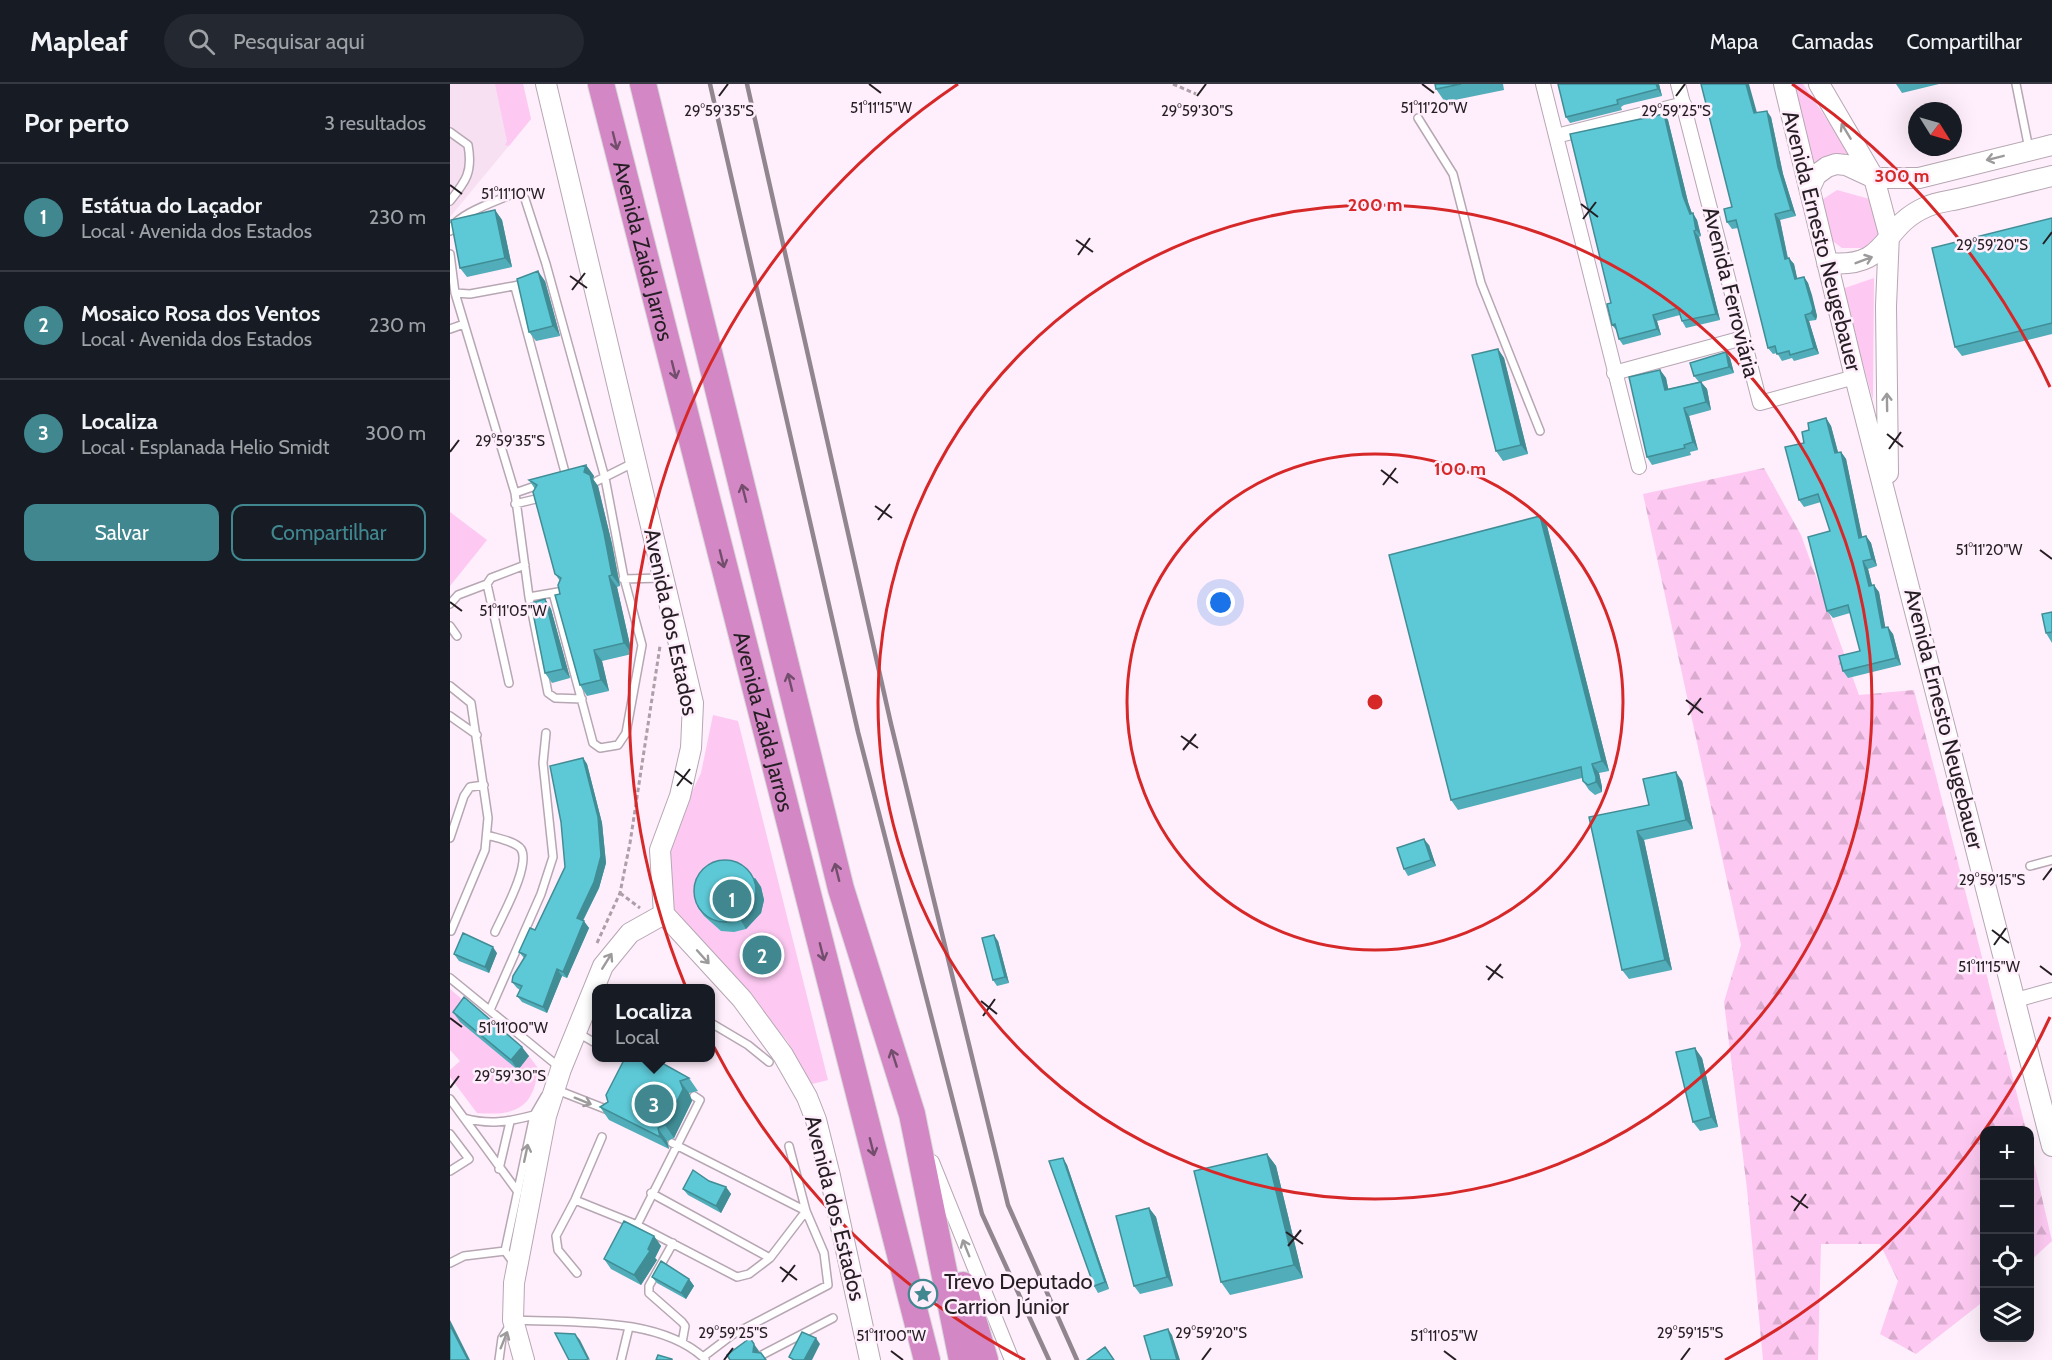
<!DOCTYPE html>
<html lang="pt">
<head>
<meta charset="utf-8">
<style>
	:root { --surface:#171b24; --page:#242831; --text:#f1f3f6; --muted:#9ea1a6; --line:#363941; --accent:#408790 }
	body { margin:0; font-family:Cabin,sans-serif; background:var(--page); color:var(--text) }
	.controls { position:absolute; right:18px; bottom:18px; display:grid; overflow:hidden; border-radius:12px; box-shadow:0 6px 24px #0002 }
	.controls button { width:54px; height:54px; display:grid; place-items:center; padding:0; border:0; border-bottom:2px solid var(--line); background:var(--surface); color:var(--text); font:30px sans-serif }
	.compass { position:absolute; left:1458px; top:18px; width:54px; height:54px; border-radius:50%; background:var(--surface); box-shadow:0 6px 24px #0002; rotate:127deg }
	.you { position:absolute; left:771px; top:519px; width:21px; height:21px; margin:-15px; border:4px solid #fff; border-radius:50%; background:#1a73e8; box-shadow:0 0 0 9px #1a73e833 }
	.badge { display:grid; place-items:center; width:39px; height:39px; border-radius:50%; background:var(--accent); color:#fff; font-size:20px; font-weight:700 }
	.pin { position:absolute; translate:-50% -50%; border:3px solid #fff; box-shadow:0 2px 6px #0006 }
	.popup { position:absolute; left:142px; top:900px; width:123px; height:78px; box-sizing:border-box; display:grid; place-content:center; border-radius:12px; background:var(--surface); filter:drop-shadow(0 2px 4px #0005); font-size:20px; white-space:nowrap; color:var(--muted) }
	.popup b { font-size:22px; color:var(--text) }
	.popup::after { content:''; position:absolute; left:50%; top:100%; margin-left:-12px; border:12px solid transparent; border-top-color:var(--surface) }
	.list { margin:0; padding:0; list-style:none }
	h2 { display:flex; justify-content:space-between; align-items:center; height:78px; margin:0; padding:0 24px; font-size:26px }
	h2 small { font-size:20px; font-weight:400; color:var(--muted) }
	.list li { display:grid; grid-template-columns:39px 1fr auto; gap:18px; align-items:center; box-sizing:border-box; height:108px; padding:0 24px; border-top:2px solid var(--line) }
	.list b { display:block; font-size:22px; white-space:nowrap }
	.list p { margin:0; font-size:20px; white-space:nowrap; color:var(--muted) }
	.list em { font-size:20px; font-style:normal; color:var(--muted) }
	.actions { display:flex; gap:12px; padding:18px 24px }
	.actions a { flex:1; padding:14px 0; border:2px solid var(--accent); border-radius:12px; text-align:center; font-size:21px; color:var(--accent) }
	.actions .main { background:var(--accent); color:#fff }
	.icon { flex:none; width:33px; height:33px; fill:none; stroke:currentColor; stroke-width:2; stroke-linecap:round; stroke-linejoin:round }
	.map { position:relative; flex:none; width:1602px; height:1276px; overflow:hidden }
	header { display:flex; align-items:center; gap:36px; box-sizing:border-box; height:84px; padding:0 30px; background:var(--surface); border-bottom:2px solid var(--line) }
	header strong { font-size:28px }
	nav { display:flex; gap:33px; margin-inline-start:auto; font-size:21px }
	.search { width:420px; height:54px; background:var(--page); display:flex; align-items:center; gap:15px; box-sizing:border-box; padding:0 21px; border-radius:33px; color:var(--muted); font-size:22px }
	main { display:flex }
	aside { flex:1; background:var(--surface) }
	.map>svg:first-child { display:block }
</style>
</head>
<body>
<header>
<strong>Mapleaf</strong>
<div class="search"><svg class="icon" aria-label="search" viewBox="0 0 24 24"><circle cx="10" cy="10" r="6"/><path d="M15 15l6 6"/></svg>Pesquisar aqui</div>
<nav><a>Mapa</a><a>Camadas</a><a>Compartilhar</a></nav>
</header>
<main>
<aside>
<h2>Por perto<small>3 resultados</small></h2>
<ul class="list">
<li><span class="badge">1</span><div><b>Estátua do Laçador</b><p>Local · Avenida dos Estados</p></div><em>230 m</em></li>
<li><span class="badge">2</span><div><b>Mosaico Rosa dos Ventos</b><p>Local · Avenida dos Estados</p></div><em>230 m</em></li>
<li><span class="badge">3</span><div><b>Localiza</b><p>Local · Esplanada Helio Smidt</p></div><em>300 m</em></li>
</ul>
<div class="actions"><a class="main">Salvar</a><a>Compartilhar</a></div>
</aside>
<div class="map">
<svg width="1602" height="1276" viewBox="0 0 1602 1276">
	<defs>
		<pattern id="forest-firs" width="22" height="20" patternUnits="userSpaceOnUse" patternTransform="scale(1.5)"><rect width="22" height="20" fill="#fdc9f2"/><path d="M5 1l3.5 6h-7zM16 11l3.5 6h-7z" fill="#d9accf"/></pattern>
	</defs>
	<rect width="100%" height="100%" fill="#ffeefb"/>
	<path fill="#f7e0f2" d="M0 0H73L81 35 0 133Z"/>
	<path fill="#fdc9f2" d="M45 0H73L81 35 59 62 55 61 57 57Z
		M1342 0H1353L1406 78 1359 83Z
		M1387 106 1427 117 1432 146 1418 164H1392L1377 153 1370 117Z
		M1424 194 1423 316 1392 205Z
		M0 428 37 456 0 502Z
		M263 631 288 637 378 996 358 1001 338 958 217 816 220 753 251 689Z
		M0 905 79 972 88 984C84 1025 65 1032 27 1029L0 993V986L10 977 0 966Z"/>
	<path fill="url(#forest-firs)" d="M1314 384 1351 451 1409 611 1464 606 1576 1046H1534V1217L1466 1270 1430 1250 1448 1197 1430 1160H1371L1368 1276H1313L1297 1105 1274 918 1291 861 1193 410Z
		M1580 1062 1602 1157 1580 1177Z"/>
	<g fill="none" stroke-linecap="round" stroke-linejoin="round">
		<g stroke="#b6a7b3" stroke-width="10">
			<path id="lane" d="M1566 0 1579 65
				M968 34 1003 90 1031 199 1090 347
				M0 48 18 61C23 88 16 97 0 117
				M0 147C5 131 44 118 60 111L68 109 75 115 96 180 155 394 174 494 192 561 176 649 168 661 150 664 143 659 103 509
				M0 170 5 209 65 409 79 513 98 609 105 614 132 615
				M65 203 116 392
				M5 209 20 210 69 201
				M0 245 14 240
				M147 397 185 378
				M65 409 91 400
				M65 420 90 414
				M173 495 212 494
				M79 513 114 507
				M0 520 8 511 37 500
				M0 542 7 552
				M59 599 37 500 41 494 75 481
				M0 602 21 619 38 734 35 766 1 847
				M0 632 27 651
				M37 751C46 754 65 757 71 765 81 781 52 832 45 848
				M0 754 14 712 20 703 34 701
				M1580 782 1602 776
				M0 894 109 983
				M40 926 91 810 103 773 93 679 96 649
				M261 939 298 961 319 978
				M128 949 147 960
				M107 1006 158 1026
				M0 1015 68 1108
				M14 1034C39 1041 58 1038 84 1031
				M0 1050 19 1075 0 1087
				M222 1059 356 1127
				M49 1085 60 1038
				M201 1109 320 1174 356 1127
				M125 1116 187 1141 250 1016 244 1012
				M187 1141 287 1193 299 1190 320 1174
				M223 1159 199 1202V1209L232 1238 235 1242 232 1259
				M63 1178 55 1167 84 1031 95 1012
				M0 1179 14 1172 55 1167
				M127 1189 108 1166 106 1152 125 1116 152 1053
				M312 1271 383 1234
				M253 1273 282 1251 378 1201 374 1169 356 1127 339 1062
				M49 1276 52 1254 63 1236C122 1239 210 1232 255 1275
				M171 1276 179 1243"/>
		</g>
		<g stroke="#b6a7b3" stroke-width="16">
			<path id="street" d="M1093 0 1189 383
				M1228 0 1310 319 1405 293
				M1106 52 1234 20
				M1164 289 1293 254
				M1566 916 1602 906
				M482 1078 562 1276"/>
		</g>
		<g stroke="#b6a7b3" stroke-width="22">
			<path id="secondary" d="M96 0 243 619 241 664 230 712 210 766 214 830 292 915 333 971 357 1013 366 1036 380 1092 420 1276
				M1334 0 1405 293 1602 1062
				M1369 0 1424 94 1439 150 1436 222 1438 389
				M1360 104 1366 91 1377 83 1386 80 1396 81 1424 94H1469L1602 61
				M1377 179C1442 185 1428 144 1476 123 1486 118 1500 117 1512 114 1542 107 1572 99 1602 92
				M74 1276 63 1236 64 1199 96 1032 111 985 153 882 180 849 214 830"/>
		</g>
		<g stroke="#d8d7d8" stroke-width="28">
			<g id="highway">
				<path id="s1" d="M151 0 477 1276"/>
				<path d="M193 0 391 805 462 1030 512 1276"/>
				<path d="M513 1201 535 1276"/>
			</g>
		</g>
		<path stroke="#ac9fa9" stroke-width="3" stroke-dasharray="4.5 3" stroke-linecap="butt" d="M723 0 746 10
			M170 809 190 824
			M147 859 170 809 180 759 210 562"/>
		<use href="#lane" stroke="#fff" stroke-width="7"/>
		<use href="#street" stroke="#fff" stroke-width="14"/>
		<use href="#secondary" stroke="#fff" stroke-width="20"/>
		<use href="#highway" stroke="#d387c5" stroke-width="26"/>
		<path stroke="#91868f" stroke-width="4.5" d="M260 0 408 648 532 1130 599 1276
			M297 0 441 640 558 1121 627 1276"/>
	</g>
	<path fill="#50adb9" d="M985 0H1053L1054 6 995 18 986 5Z
		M1209 0 1212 12 1174 21 1171 23 1172 26 1120 39 1116 33Z
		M1446 0H1489L1452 9Z
		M1307 29 1321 33 1333 90 1346 132 1330 136 1338 174 1344 180 1347 195 1354 193 1358 199 1367 232 1366 236 1359 237 1369 270 1344 277 1342 274 1332 277 1327 269 1323 270 1318 264 1288 144 1282 145 1277 138 1282 123Z
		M1214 30 1218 36 1238 118 1242 130 1247 136 1251 152 1249 153 1270 236 1236 244 1232 237 1230 231 1207 237 1211 251 1173 261 1169 255 1167 247 1162 241 1161 219Z
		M45 126 52 136 62 183 17 193 10 184Z
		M1602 134V250L1512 272 1505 263Z
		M95 197 110 252 86 257 79 248Z
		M1048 265 1054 274 1078 370 1053 377 1046 367Z
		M1276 268 1280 274 1284 289 1251 298 1257 305 1261 326 1239 332 1248 366 1240 368 1241 371 1202 381 1197 373 1210 286 1216 294 1218 305 1249 298 1244 292Z
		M1376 334 1381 342 1388 368H1391L1396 375 1412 453 1416 452 1421 459 1427 482 1418 485 1422 501 1429 508 1435 544 1443 550 1451 581 1398 594 1393 587 1410 567 1400 529 1383 534 1377 527 1380 447 1371 418 1354 423 1349 416 1354 359 1359 346Z
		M136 381 144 392 143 395 148 402 162 460 170 502 167 503 182 570 152 577 159 607 137 612 130 601 110 510V497L105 490 85 405 79 396Z
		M1090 432 1097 442 1159 687 1149 689 1152 703V708L1145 711 1139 706 1133 697 1132 694 1008 726 1001 716Z
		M95 515 101 525 120 594 102 599 95 589Z
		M1602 528V559L1596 549Z
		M133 674 137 680 152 739 156 779 149 804 133 837 139 844 117 894 112 892 97 929 72 918 67 912 70 906 67 904 62 898 74 874 69 868 85 846 115 783Z
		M1232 697 1243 745 1194 756 1222 886 1179 895 1172 886 1139 733 1199 721Z
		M979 761 986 782 958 792 954 785Z
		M305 794 311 803 314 816 311 829 296 845 284 848 271 847 254 832 247 822Z
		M548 857 559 899 547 902 543 896Z
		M47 869 39 889 9 877 4 870Z
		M3 928 79 972 68 986 10 938Z
		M1252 974 1268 1043 1250 1047 1243 1038Z
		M239 994 248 1007 239 1009 242 1017 224 1054 217 1057 219 1065 159 1036 150 1023Z
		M817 1070 826 1082 853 1194 780 1211 771 1198Z
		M613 1074 617 1081 659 1205 648 1209 644 1202Z
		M276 1103 281 1110 271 1129 238 1111 233 1105Z
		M699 1124 706 1133 723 1202 690 1210 684 1202Z
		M204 1152 211 1162 205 1174 207 1176 191 1201 161 1185 154 1175Z
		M202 1193 239 1195 244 1202 236 1215 207 1199Z"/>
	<path fill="#418d96" d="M1206 0H1209L1212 12 1208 5Z
		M1296 0H1299L1309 36 1304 29Z
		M1317 27 1321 33 1333 90 1346 132 1341 126 1328 83Z
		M1214 30 1218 36 1238 118 1244 135 1243 129 1247 136 1251 152 1246 146 1233 112Z
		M45 126 52 136 62 183 55 174Z
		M1325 130 1330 136 1339 181 1335 175Z
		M1244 147 1249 153 1270 236 1266 230Z
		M1339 174 1344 180 1349 202 1345 195Z
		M88 187 95 197 110 252 103 242Z
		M1354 193 1358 199 1362 211 1367 232 1366 236 1361 229Z
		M1203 231 1207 237 1211 251 1207 245Z
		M1355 231 1359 237 1369 270 1364 264Z
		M1048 265 1054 274 1078 370 1071 361Z
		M1276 268 1280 274 1284 289 1279 283Z
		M1210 286 1216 294 1220 313 1215 306Z
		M1251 298 1257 305 1261 326 1256 318Z
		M1234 324 1239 332 1248 366 1243 358Z
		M1376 334 1381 342 1390 376 1385 369Z
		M1391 368 1396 375 1414 461 1409 454Z
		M136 381 144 392 143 395 148 402 162 460 170 502 162 491 134 388Z
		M1090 432 1097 442 1159 687 1152 677Z
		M1416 452 1421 459 1427 482 1422 475Z
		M1413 477 1418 485 1424 509 1419 502Z
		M159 492 167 503 182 570 174 559Z
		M1424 501 1429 508 1437 552 1432 544Z
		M95 515 101 525 120 594 113 585Z
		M1438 543 1443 550 1451 581 1446 574Z
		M144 566 152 577 159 607 151 596Z
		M133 674 137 680 152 739 156 779 149 804 131 840 127 834Z
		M1142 680 1149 689 1152 703V708L1146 698Z
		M1226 688 1232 697 1243 745 1236 736Z
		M1187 747 1194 756 1222 886 1215 876Z
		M974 755 979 761 986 782 981 776Z
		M305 794 311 803 314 816 311 829 296 845 290 835Z
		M134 837 139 844 117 894 113 888Z
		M544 851 548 857 559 899 555 893Z
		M43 863 47 869 39 889 35 883Z
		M107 885 112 892 97 929 93 923Z
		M72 963 79 972 68 986 61 976Z
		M1245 964 1252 974 1268 1043 1261 1033Z
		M230 997 239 1009 242 1017 224 1054 215 1041Z
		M208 1044 217 1057 219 1065 210 1053Z
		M817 1070 826 1082 853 1194 844 1181Z
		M613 1074 617 1081 659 1205 655 1198Z
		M276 1103 281 1110 271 1129 266 1122Z
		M699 1124 706 1133 723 1202 717 1193Z
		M204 1152 211 1162 205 1174 207 1176 191 1201 184 1191Z
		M239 1195 244 1202 236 1215 231 1209Z
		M0 1236 20 1276H18L0 1241Z
		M718 1245 722 1251 730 1276H727Z
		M125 1250 130 1256 140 1276 138 1275Z
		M366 1254 370 1260 362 1276H354Z
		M304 1260 309 1267 307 1274 303 1268Z"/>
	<path fill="#5dc9d7" stroke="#418d96" stroke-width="1.5" d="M985 0H1011L986 5Z
		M1108 0H1206L1208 5 1170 15 1167 16 1168 20 1116 33Z
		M1251 0H1296L1304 29 1317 27 1328 83 1341 126 1325 130 1335 175 1339 174 1345 195 1354 193 1357 204 1363 225 1361 229 1355 231 1364 264 1340 271 1339 267 1327 270 1325 262 1318 264 1286 136 1277 138 1274 125 1282 123Z
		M1214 30 1233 112 1240 130 1243 129 1246 146 1244 147 1266 230 1232 237 1228 224 1203 231 1207 245 1169 255 1165 240 1162 241 1157 220 1161 219 1120 50Z
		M45 126 55 174 10 184 1 136Z
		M1602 134V239L1505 263 1482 164Z
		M88 187 103 242 79 248 67 195Z
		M1048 265 1071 361 1046 367 1022 271Z
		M1276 268 1279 283 1244 292 1240 279Z
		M1210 286 1215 306 1251 298 1256 318 1234 324 1243 358 1234 361 1235 364 1197 373 1179 293Z
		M1376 334 1385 369 1391 368 1409 454 1416 452 1422 475 1413 477 1419 502 1424 501 1432 544 1438 543 1446 574 1393 587 1389 572 1410 567 1398 521 1377 527 1358 453 1380 447 1368 410 1349 416 1335 363 1354 359 1352 348 1359 346 1358 339Z
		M136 381 134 388 140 391 154 449 162 491 159 492 174 559 144 566 151 596 130 601 105 511 110 510 108 501 111 494 105 490 83 408 87 401 79 396Z
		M1090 432 1152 677 1142 680 1146 693V698L1138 701 1133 697 1131 683 1001 716 939 471Z
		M95 515 113 585 95 589 81 519Z
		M1602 528V548L1596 549 1592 530Z
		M133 674 148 733 151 772 144 798 127 834 134 837 113 888 107 885 93 923 67 912 72 902 62 898 63 892 76 871 69 868 80 844 85 846 115 783 111 738 100 682Z
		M1226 688 1236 736 1187 747 1215 876 1172 886 1139 733 1199 721 1193 695Z
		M974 755 981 776 954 785 947 764Z
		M244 807a31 31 0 1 1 62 0a31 31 0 1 1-62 0Z
		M13 849 43 863 35 883 4 870Z
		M544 851 555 893 543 896 532 854Z
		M14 913 72 963 61 976 3 928Z
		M1245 964 1261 1033 1243 1038 1226 968Z
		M175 974H203L239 994 230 997 233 1005 215 1041 208 1044 210 1053 150 1023 158 1018 156 1011Z
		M817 1070 844 1181 771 1198 744 1087Z
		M613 1074 655 1198 644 1202 599 1077Z
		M243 1086 259 1097 276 1103 266 1122 233 1105Z
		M699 1124 717 1193 684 1202 666 1132Z
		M174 1137 204 1152 198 1165 200 1167 184 1191 154 1175Z
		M211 1177 239 1195 231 1209 202 1193Z
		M0 1241 18 1276H0Z
		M718 1245 727 1276H701L694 1252Z
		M352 1248 366 1254 354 1276H344L339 1273Z
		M105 1249 125 1250 138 1275 135 1276H119Z
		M300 1254 304 1260 303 1268 311 1269 316 1276H280L277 1271Z
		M655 1263 664 1276H637Z
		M208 1271 222 1275V1276H206Z"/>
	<defs><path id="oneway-shaft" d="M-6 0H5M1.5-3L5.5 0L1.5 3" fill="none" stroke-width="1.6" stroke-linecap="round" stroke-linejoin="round" transform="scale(1.5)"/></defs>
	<g stroke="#9d9a9c">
		<use href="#oneway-shaft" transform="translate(1396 47) rotate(-121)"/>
		<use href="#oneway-shaft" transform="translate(1545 74) rotate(166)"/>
		<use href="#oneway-shaft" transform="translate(1414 176) rotate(-21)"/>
		<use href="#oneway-shaft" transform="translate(1437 318) rotate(-91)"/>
		<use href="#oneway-shaft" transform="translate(253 873) rotate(48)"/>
		<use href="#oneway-shaft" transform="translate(157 877) rotate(-58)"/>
		<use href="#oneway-shaft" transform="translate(133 1017) rotate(22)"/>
		<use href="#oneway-shaft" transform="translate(76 1069) rotate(-78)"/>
		<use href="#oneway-shaft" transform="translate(516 1164) rotate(-112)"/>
		<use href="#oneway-shaft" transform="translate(54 1256) rotate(-68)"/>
	</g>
	<g stroke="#734e6c">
		<use href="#oneway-shaft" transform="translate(165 57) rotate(76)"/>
		<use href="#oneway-shaft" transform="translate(224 286) rotate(76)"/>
		<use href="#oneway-shaft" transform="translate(294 409) rotate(-104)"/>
		<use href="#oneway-shaft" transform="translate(272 475) rotate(76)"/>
		<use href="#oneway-shaft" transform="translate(340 598) rotate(-104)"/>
		<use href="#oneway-shaft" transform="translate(387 788) rotate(-104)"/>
		<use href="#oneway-shaft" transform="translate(372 868) rotate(76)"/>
		<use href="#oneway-shaft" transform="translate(444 974) rotate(-108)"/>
		<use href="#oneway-shaft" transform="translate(422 1063) rotate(76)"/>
	</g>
	<path fill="none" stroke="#251f24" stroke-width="2" d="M419 0 431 9M972 0 984 9M269 12 278 0M747 12 756 0M1226 12 1235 0M0 101 12 110M1131 120 1148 133M1133 135 1146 118M626 156 643 168M1593 160 1602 148M628 171 640 154M120 192 137 204M122 206 135 189M1437 350 1453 363M1439 365 1451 348M0 368 9 356M931 386 948 399M933 401 946 384M425 422 442 434M428 436 440 420M1590 466 1602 475M0 518 12 527M1236 616 1253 629M1238 631 1251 614M731 652 748 664M733 666 746 650M225 687 242 700M227 702 240 685M1593 796 1602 784M1542 846 1559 859M1544 861 1556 844M1036 882 1053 894M1590 882 1602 891M1038 896 1051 880M531 917 547 930M533 932 545 915M0 934 12 943M0 1004 9 992M1341 1112 1358 1124M1344 1127 1356 1110M836 1148 853 1160M838 1162 851 1146M330 1183 347 1196M332 1198 345 1181M441 1267 453 1276M994 1267 1006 1276M274 1276 283 1264M752 1276 761 1264M1231 1276 1240 1264"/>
	<g fill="none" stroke="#d62828" stroke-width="3">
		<circle cx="925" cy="618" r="248"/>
		<circle cx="925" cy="618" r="497"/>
		<path d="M1600 933A745 745 0 0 1 1275 1276M575 1276A745 745 0 0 1 508 0M1342 0A745 745 0 0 1 1600 303"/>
	</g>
	<defs>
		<g id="sight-ring" transform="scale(1.5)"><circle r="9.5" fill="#ffeefb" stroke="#408790" stroke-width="1.5"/><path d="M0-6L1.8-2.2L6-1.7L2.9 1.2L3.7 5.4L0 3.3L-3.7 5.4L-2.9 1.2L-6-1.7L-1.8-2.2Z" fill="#408790"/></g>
	</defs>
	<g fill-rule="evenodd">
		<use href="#sight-ring" x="473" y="1210"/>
	</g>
	<g text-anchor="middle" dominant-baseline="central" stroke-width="5" stroke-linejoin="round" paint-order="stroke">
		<g font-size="22" fill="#251f24" stroke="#ffeefb">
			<text transform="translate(1372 157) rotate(76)">Avenida Ernesto Neugebauer</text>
			<text stroke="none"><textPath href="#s1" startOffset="172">Avenida Zaida Jarros</textPath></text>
			<text transform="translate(1281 208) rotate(76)">Avenida Ferroviária</text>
			<text transform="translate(221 538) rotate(78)">Avenida dos Estados</text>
			<text transform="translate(1494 635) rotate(76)">Avenida Ernesto Neugebauer</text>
			<text stroke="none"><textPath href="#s1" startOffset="658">Avenida Zaida Jarros</textPath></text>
			<text transform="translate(385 1124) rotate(76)">Avenida dos Estados</text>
		</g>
		<g font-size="22" fill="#251f24" stroke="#ffeefb" text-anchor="start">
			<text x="494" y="1197">Trevo Deputado<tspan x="494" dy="25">Carrion Júnior</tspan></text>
		</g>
	</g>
	<g font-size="15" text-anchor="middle" fill="#251f24" stroke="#ffeefb" stroke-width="5" stroke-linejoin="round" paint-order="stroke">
		<text x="431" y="29">51°11'15"W</text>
		<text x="984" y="29">51°11'20"W</text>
		<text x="269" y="32">29°59'35"S</text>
		<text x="747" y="32">29°59'30"S</text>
		<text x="1226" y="32">29°59'25"S</text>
		<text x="63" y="115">51°11'10"W</text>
		<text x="1542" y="166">29°59'20"S</text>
		<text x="60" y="362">29°59'35"S</text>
		<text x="1539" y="471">51°11'20"W</text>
		<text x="63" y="532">51°11'05"W</text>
		<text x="1542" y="801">29°59'15"S</text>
		<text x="1539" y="888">51°11'15"W</text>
		<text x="63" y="949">51°11'00"W</text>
		<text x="60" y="997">29°59'30"S</text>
		<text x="283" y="1254">29°59'25"S</text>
		<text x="761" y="1254">29°59'20"S</text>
		<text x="1240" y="1254">29°59'15"S</text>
		<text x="441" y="1257">51°11'00"W</text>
		<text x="994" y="1257">51°11'05"W</text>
	</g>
	<circle cx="925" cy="618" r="9" fill="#d62828" stroke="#ffeefb" stroke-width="3"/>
	<g font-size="18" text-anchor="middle" font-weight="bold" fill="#d62828" stroke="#ffeefb" stroke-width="5" stroke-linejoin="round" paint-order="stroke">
		<text x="1452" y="98">300 m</text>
		<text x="925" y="127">200 m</text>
		<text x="1010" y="391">100 m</text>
	</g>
</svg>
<div class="controls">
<button>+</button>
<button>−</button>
<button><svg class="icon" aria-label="locate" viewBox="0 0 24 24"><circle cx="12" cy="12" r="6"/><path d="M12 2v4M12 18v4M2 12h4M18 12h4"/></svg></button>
<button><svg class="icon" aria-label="layers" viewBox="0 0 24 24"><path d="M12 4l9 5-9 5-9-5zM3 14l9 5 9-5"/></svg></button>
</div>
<svg class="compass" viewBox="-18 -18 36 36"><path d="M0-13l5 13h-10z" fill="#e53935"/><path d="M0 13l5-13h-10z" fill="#9ea1a6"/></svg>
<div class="you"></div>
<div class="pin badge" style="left:282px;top:815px">1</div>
<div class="pin badge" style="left:312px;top:871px">2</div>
<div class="pin badge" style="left:204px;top:1020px">3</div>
<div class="popup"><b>Localiza</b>Local</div>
</div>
</main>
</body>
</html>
